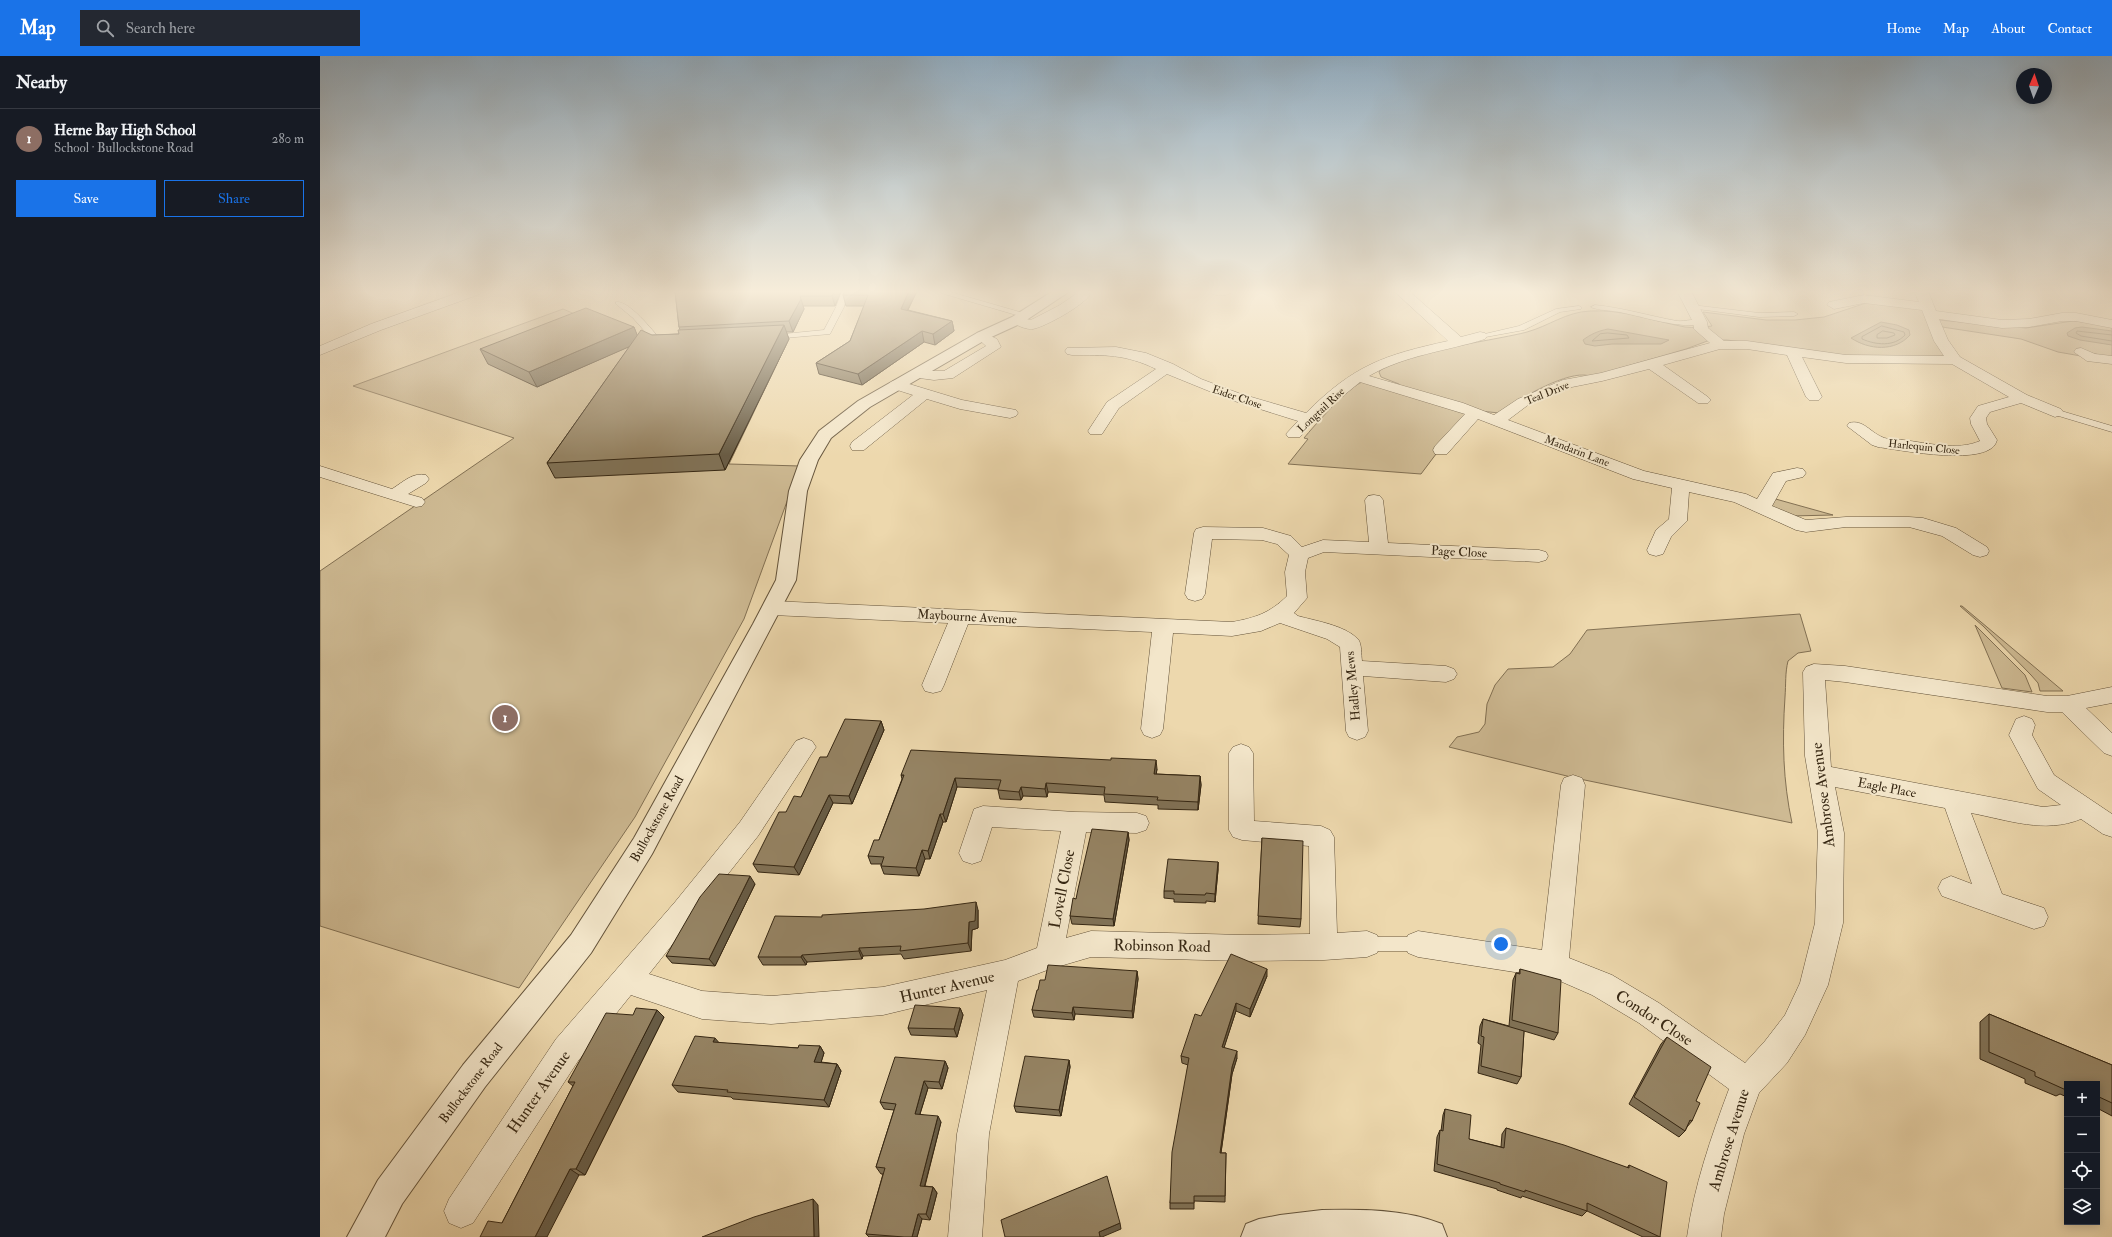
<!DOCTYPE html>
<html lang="en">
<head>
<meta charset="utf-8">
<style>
	:root { --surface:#171b24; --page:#242831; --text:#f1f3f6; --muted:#9ea1a6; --line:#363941; --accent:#1a73e8 }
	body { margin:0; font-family:"IM FELL Double Pica",serif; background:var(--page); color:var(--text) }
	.controls { position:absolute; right:12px; bottom:12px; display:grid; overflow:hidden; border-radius:0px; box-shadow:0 2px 10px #0003 }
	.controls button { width:36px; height:36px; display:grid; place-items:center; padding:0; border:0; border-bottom:1px solid var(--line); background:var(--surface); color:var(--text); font:20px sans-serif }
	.compass { position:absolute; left:1696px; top:12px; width:36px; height:36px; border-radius:50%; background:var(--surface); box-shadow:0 2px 10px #0003; rotate:2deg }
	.you { position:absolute; left:1181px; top:888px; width:14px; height:14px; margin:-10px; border:3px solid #fff; border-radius:50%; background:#1a73e8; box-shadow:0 0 0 6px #1a73e833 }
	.badge { display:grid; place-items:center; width:26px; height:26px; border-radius:50%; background:var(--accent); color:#fff; font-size:13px; font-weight:700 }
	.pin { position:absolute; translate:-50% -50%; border:2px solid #fff; box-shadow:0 1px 4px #0006 }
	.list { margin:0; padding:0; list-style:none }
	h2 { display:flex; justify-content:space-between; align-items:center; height:52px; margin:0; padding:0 16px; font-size:17px }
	h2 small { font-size:13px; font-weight:400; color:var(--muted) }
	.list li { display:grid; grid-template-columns:26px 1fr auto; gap:12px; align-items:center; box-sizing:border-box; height:60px; padding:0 16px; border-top:1px solid var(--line) }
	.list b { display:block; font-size:15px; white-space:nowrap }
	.list p { margin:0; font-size:13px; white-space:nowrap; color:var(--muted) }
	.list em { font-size:13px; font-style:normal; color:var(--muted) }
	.actions { display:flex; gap:8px; padding:12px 16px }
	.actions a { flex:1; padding:9px 0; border:1px solid var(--accent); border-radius:0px; text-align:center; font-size:14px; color:var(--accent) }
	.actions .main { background:var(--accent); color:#fff }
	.icon { flex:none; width:22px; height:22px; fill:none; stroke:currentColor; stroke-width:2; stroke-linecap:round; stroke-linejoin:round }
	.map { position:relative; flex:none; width:1792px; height:1181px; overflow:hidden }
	header { display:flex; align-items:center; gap:24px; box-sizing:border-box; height:56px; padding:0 20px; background:var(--accent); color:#fff }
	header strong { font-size:19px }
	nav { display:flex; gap:22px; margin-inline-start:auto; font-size:14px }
	.search { width:280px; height:36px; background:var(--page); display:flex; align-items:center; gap:10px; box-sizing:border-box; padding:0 14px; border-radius:0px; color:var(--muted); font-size:15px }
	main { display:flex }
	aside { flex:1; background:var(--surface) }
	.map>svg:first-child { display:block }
</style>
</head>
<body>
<header>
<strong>Map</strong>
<div class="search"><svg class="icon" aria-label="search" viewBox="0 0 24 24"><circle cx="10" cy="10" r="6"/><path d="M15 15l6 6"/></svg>Search here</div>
<nav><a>Home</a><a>Map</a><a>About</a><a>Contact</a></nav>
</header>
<main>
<aside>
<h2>Nearby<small></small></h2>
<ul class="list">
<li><span class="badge" style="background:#8d6e63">1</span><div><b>Herne Bay High School</b><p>School · Bullockstone Road</p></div><em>280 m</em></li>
</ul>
<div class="actions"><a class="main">Save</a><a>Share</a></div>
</aside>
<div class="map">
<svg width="1792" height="1181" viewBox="0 0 1792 1181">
	<rect width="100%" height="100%" fill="#edd8ad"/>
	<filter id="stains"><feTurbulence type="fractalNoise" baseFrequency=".005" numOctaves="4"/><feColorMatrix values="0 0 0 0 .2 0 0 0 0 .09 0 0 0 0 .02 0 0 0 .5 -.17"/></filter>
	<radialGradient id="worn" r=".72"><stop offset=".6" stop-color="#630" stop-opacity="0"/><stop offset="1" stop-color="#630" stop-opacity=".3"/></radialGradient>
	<path fill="#ceba93" stroke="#827053" d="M1546 247H1559L1604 252 1608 263 1706 272 1753 265 1792 269V305L1776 298 1765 296 1761 300 1738 296 1701 283 1609 269 1625 300 1542 302 1407 284H1390L1366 293 1273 320C1270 320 1267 319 1264 319 1241 318 1197 344 1179 357L1160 355 1116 398 1101 418 968 408 988 383 984 382C993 371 1031 328 1043 326 1054 324 1069 329 1081 331L1079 328 1061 321 1059 316C1075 297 1178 284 1207 276 1229 270 1246 256 1270 255 1302 253 1333 265 1365 271 1374 272 1383 271 1392 270L1383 256 1446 264H1475L1504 261Z
		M243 253 320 286 466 289 409 408 480 410 424 563 315 761 199 932 0 870V515L194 382 33 330Z
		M1452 442 1513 459 1471 460 1452 453Z
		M1642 550 1743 635H1720L1718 627 1711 619 1663 570 1640 550Z
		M1480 558 1491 595 1478 597 1468 605C1465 617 1466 628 1465 641 1462 685 1463 725 1472 767L1255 722 1129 691 1137 681 1159 676 1165 668 1167 648 1175 629 1188 613 1233 611 1250 598 1267 574Z
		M1655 569 1705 619 1712 636 1682 632Z"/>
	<path fill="#af9c79" stroke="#7f6d50" d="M1561 266 1577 269 1589 274 1590 279C1575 296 1549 294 1531 282Z
		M1762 271 1792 275V289L1760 284 1748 280 1747 277 1755 272Z
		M1288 273 1349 284 1341 288H1292L1275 290 1265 288 1263 284C1271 278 1278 275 1288 273Z"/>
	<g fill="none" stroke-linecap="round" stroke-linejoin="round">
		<path stroke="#726246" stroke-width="1" d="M1562 270 1584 276 1585 279C1574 291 1556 289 1542 283V281Z
			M1563 275 1574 277 1575 279 1567 282H1557V279Z
			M1288 277 1307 279 1309 282 1272 285 1280 278Z
			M1792 279 1757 275 1756 277 1761 280 1792 285"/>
		<g stroke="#64533a" stroke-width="1">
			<path id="service" d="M522 235H528L524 251 510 278 453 283 449 281 453 279 504 274 516 251Z
				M620 235H627L710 259 703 261 621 237Z
				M296 246C309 244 332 274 341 284H347V288H336L313 262 296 248Z
				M1275 249C1304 252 1329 260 1357 265 1365 266 1377 261 1384 266 1371 276 1320 260 1304 257 1294 254 1283 255 1273 252L1271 251Z
				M1372 249 1439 257 1474 256 1478 258 1474 260 1439 261 1370 252 1368 251Z
				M1259 250 1261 251V253L1240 256 1204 274 1160 282 1156 280 1199 270 1236 253Z
				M1732 354H1738L1792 370V376L1732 358Z
				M1047 881H1097L1102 883 1104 888 1102 893 1097 895H1047L1042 893 1040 888 1042 883Z"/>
		</g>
		<g stroke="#64533a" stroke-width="1">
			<path id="minor" d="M143 235H162L160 238 61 274 0 299V290L51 268Z
				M754 235H768L770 239C762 250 727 270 713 273 707 274 694 269 690 264L697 260 710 264 713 263 740 249 756 238Z
				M888 235H913C908 241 893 241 888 235Z
				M1074 235H1089L1141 281 1160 276 1165 277 1167 280 1165 283C1127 295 1085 299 1049 320L1143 347 1174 359 1198 343 1243 324 1281 317 1390 287 1374 273 1373 266 1357 235H1371L1387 266 1388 272 1404 285H1427L1526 299 1624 300 1614 285 1602 254 1544 247 1514 253 1507 249 1509 246 1544 239 1599 246 1594 235H1608L1616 255 1682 264 1709 263 1742 257H1756L1792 264V272L1756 265H1742L1709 271 1682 272 1619 263 1628 284 1640 301 1707 339 1741 353 1743 356 1741 359 1735 361 1701 347 1670 356 1666 362 1667 368 1677 384C1671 412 1580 394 1558 391L1552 389 1527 370 1529 367C1543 363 1550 376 1562 381 1568 384 1577 383 1583 384 1608 387 1637 395 1660 385L1651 368 1650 362 1658 350 1689 341 1632 308 1526 307 1482 301 1502 341 1499 344H1489L1486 341 1467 299 1427 293H1400L1343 309 1388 341 1391 344 1388 347H1378L1329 313 1282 325 1252 331 1208 349 1188 364 1324 415 1426 438 1437 443 1453 417 1477 412 1483 413 1486 417 1483 421 1466 425 1452 450 1486 464 1526 461H1589L1603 462 1636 472 1667 491 1669 495 1667 499 1660 501 1653 499 1622 480 1589 471H1526L1486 476 1476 474 1414 446 1369 436 1367 465 1351 481 1343 498 1336 500 1329 498 1327 494 1336 474 1349 463 1352 432 1313 423 1158 363 1127 398H1115L1113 394 1115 390 1145 358 1040 326 1011 350 980 381H968L966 378 978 365 911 344 847 318 799 352 782 378H770L768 375 787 346 836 313C805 298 785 299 752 299L747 298 745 295 747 292 796 291 826 297 853 308 881 323 921 338 986 357C1034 309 1064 299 1128 285Z
				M662 276 677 283 681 291 633 322 614 324 592 321 590 318 592 315H624L666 290 655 280 657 277Z
				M1761 292 1775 298 1792 300V308L1767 305 1754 296 1756 293Z
				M576 324 642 344 696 354 698 357 696 360 690 362 640 353 607 343 544 394H532L530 390 532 386 593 339 571 332 568 329 571 326Z
				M0 410 72 433C83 426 93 416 106 419L109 423 106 427 88 438 102 442 105 446 102 450 96 451 0 421Z
				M1054 439 1060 440 1063 444 1068 487 1219 494 1226 496 1228 500 1226 504 1219 506 1004 496 988 502 985 516 987 542 974 557 978 560C996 565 1024 569 1038 583 1042 588 1041 598 1042 605L1126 610 1134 613 1137 618 1134 623 1126 626 1043 620 1048 675 1045 681 1037 684 1029 681 1026 675 1020 591 1007 583 960 567 941 575 912 580 853 577 843 673 840 679 832 682 824 679 821 673 832 576 648 568 624 629 621 635 613 637 605 635 602 629 628 567 452 559 445 557 442 552 445 547 452 545 912 566C935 562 950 557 967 540L965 516 969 499 957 488 942 484 892 483 885 538 882 543 875 545 868 543 865 538 874 477 876 473 883 471 943 472 971 480 982 491 1003 484 1049 486 1045 444 1048 440Z
				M1494 608 1525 610 1727 640H1747L1792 631V647L1766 652 1792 677V700L1784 697 1742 656H1727L1525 626 1505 624 1511 711 1723 751 1741 749 1718 733 1689 679 1696 663 1704 660 1712 663 1715 669 1712 679 1734 719 1792 758V781L1783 778 1761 763C1725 778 1688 764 1651 757L1682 838 1724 852 1728 861 1724 870 1714 873 1622 840 1618 832 1622 824 1631 820 1652 828 1625 752 1515 731 1524 777 1523 867 1508 929 1485 979 1467 1007 1439 1037 1424 1078 1404 1158 1401 1181H1367C1374 1130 1391 1081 1409 1033L1319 967 1272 939 1233 922 1098 901 1088 897 1084 888 1088 879 1098 875 1222 894 1241 729 1244 722 1253 719 1262 722 1265 729 1249 902 1292 919 1339 947 1425 1007 1445 985 1465 959 1480 927 1495 867 1498 777 1485 700 1483 616 1486 611Z
				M484 682 492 685 496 691 438 780 329 918 382 935 451 940 563 931 685 904 717 892 741 775 672 771 661 805 652 808 643 805 639 797 654 753 663 750 755 756 817 757 826 760 829 767 826 774 817 777 766 776 746 882 771 875 924 879 990 878 989 790 922 784 913 781 909 774V697L913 691 921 688 929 691 933 697 934 765 1001 770 1010 774 1014 781 1017 877 1047 875 1057 879 1061 888 1057 897 1047 901 1004 904 924 905 771 901 730 913 698 925 669 1078 662 1181H628L637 1078 667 934 563 959 451 968 382 963 311 939 258 1005 153 1167 141 1172 129 1167 124 1155 129 1143 236 983 355 846 420 766 476 685Z"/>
		</g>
		<g stroke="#64533a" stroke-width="2">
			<path id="tertiary" d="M733 235H750L702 267 667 283 550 351 511 382 498 404 487 435 476 524 332 798 271 897 165 1031 82 1148 65 1181H27L58 1124 143 1009 251 879 314 782 433 568 456 524 469 435 480 404 499 375 538 345 657 277 692 261Z
				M1002 1154C1042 1153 1085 1153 1122 1168L1127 1181H921L926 1168 939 1163 960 1159Z"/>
		</g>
		<use href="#service" fill="#f3e6ca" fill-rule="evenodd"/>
		<use href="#minor" fill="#f3e6ca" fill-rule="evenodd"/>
		<use href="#tertiary" fill="#f3e6ca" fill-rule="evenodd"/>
	</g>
	<path fill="#807155" stroke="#362713" d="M355 235H521L515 250H483L484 253 473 276H466L469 283 405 414 235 422 227 407 310 290 217 331 168 308 160 293 314 271 317 280 359 278 360 274 359 271Z
		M597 235 588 254 632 265 634 275 615 289 604 286 542 329 499 318 496 307 530 285 544 250H526L523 239Z
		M561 665 564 674 532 748 513 747 479 819 438 816 433 808 466 756 481 741 507 701Z
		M837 713 836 718 880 720 881 729 878 754 838 753V749L785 746 784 739 728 736 727 741 703 740 701 744 680 743 678 734V733L637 731 626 766H623L610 803H605L599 820 564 818 561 810V808H551L548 800 559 784 582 723 581 719Z
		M808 776 809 784 794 870 752 868 750 860 756 843Z
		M942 782 981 863 980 871 938 868Z
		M898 806V814L895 846 886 845V847L854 846V843L844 842V835Z
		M435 828 395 910 352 907 346 900Z
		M658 854V872L652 874 651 895 584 903 581 898 543 900 542 903 487 906 486 909H443L438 901 502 861Z
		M1200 913 1238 977 1234 984 1204 975 1201 1021 1197 1028 1158 1017 1161 989 1158 987 1160 970 1163 963 1189 970 1193 924 1196 917H1199Z
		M817 915 818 923 813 962 755 958 754 964 714 961 712 954 718 934 725 924Z
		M947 920 930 961 916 955 904 991 917 1002 912 1018 901 1097H906L905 1146 874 1145V1153H850V1147L868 1009 862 1007 861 1000 881 960Z
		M640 952 643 959 637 981 591 979 588 972Z
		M1669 958 1792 1009V1060L1777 1052V1028H1747V1041L1740 1038 1736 1040 1705 1027V1023L1660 1003V966Z
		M344 961 265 1119H259L182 1167 253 1030 248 1026Z
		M1347 981 1376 1045 1372 1065 1367 1071 1365 1075 1359 1081 1309 1048 1341 988Z
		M399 987 478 992 500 990 504 997 501 1006 517 1008 521 1015 509 1051 413 1043 411 1041 358 1036 352 1029Z
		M749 1004 750 1011 741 1060 696 1056 694 1050Z
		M625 1005 628 1012 622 1033 608 1032 600 1058 621 1066 605 1130 613 1131 617 1137 610 1164 602 1163 597 1181H549L546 1178 563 1118H561L556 1111 574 1054 564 1053 560 1046Z
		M1125 1053 1149 1083 1181 1091 1182 1078 1186 1072 1307 1112 1309 1109 1340 1181H1323L1267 1155 1262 1160 1202 1140 1201 1142 1177 1134V1133L1114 1115 1117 1081 1120 1074 1121 1075 1123 1059Z"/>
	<path fill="#685c45" stroke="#362713" d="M514 235H521L515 250 512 240Z
		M589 235H597L583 263 581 253Z
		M481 243 484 253 473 276 469 265Z
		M632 265 634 275 615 289 613 278Z
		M464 269 469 283 405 414 399 398Z
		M314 271 320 286 217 331 209 316Z
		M602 275 604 286 542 329 538 318Z
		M561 665 564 674 532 748 529 740Z
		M836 704 837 713 835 726 834 718Z
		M880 720 881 729 878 754V746Z
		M635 722 637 731 626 766 623 758Z
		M726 727 728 736 727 741 725 733Z
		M701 731 703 740 701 744 699 736Z
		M509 739 513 747 479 819 474 811Z
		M620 758 623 766 610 803 608 795Z
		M808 776 809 784 794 870 793 863Z
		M602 794 605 803 599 820 596 812Z
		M898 806V814L895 846V838Z
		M430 820 435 828 395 910 389 903Z
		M656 846 658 854V872L652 874 651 895 648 887 649 866Z
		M539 892 543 900 542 903 539 895Z
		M482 899 487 906 486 909 481 901Z
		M947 913V920L930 961V953Z
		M817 915 818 923 813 962 812 955Z
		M916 947V955L902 998V991Z
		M753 951 755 958 754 964 752 957Z
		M640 952 643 959 637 981 634 973Z
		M337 954 344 961 265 1119 256 1113Z
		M395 982 401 989 393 986Z
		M500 990 504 997 499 1013 494 1006Z
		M917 995V1002L912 1018 900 1103V1097L912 1011Z
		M749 1004 750 1011 741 1060 739 1054Z
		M625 1005 628 1012 622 1033 619 1026Z
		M517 1008 521 1015 509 1051 504 1044Z
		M604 1025 608 1032 598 1064 595 1058Z
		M618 1060 621 1066 603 1136 600 1130Z
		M250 1113 259 1119 227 1181H215Z
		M613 1131 617 1137 610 1164 606 1158Z
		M493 1143 498 1149 499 1181H494Z
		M598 1158 602 1163 597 1181H592Z
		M800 1167 801 1173 782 1181H780L779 1176Z"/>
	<path fill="#958363" stroke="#362713" d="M355 235H514L512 240H480L481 243 469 265 359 271Z
		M524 235H589L581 253 632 265 613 278 602 275 538 318 496 307 530 285 548 239H523Z
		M266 252 314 271 209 316 160 293Z
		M464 269 399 398 227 407 321 274 332 279 359 278 358 274Z
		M525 663 561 665 529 740 509 739 474 811 433 808 459 756H466L474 740 481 741 500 701H507Z
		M591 694 791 704V702L836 704 834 718 880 720 878 746 837 744 838 741 784 738 785 731 726 727 725 733 701 731 699 736 678 734 681 724 635 722 623 758H620L608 795 602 794 596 812 561 810 564 801 548 800 554 784H559L584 719H581Z
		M772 773 808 776 793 863 750 860 753 842 756 843 758 833Z
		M942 782 983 785 981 863 938 860Z
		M848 803 898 806 895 838 886 837 885 839 854 838V835H844Z
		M399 818 430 820 389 903 346 900 380 841Z
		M656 846 655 865 649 866 648 887 580 895 581 890 539 892V895L482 899 481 901H438L455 860 502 861V859L604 853Z
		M911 898 947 913 930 953 916 947 902 991 917 995 912 1011 900 1097H906L905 1140H874V1147H850L852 1096 869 1002 861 1000 875 958 881 960Z
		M728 909 817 915 812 955 753 951 752 957 712 954 717 934H718L720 924H725Z
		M1200 913 1241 924 1238 977 1192 964 1196 917 1200 918Z
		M595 949 640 952 634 973 588 972Z
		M316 952 337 954 256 1113H250L215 1181H160L168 1165 182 1167 255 1026H248L286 957 313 959Z
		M1669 958 1792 1009V1047L1777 1040V1028H1747V1029H1745L1746 1034 1715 1020V1016L1669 996Z
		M1163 963 1204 975 1201 1021 1161 1010 1164 981 1161 980Z
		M375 980 395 982 393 986 478 992 479 989 500 990 494 1006 517 1008 504 1044 407 1036 408 1034 352 1029Z
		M1347 981 1391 1011 1376 1045 1380 1047 1372 1065 1370 1064 1365 1075 1314 1041Z
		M705 1000 749 1004 739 1054 694 1050Z
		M575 1001 625 1005 619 1026 604 1025 595 1058 618 1060 600 1130 613 1131 606 1158H598L592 1181H584L546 1178 565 1112 556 1111 576 1048 560 1046Z
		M1125 1053 1151 1059 1149 1083 1184 1092 1186 1072 1244 1089 1309 1112V1109L1347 1126 1340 1181 1267 1147V1155L1205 1134V1136L1180 1128V1127L1117 1108 1120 1074 1123 1075Z
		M787 1120 800 1167 779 1176 780 1181H685L681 1164Z
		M493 1143 494 1181H382L434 1161Z"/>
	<linearGradient id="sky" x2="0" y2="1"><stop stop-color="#91aabc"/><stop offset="0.59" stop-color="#f7edda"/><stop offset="1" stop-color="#f7edda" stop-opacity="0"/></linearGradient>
	<rect width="1792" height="400" fill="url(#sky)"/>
	<g text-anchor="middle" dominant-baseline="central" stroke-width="4" stroke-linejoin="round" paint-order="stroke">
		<g font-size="11" fill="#362713" stroke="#f3e6ca">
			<text transform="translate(1227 337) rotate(-22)">Teal Drive</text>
			<text transform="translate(917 341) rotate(19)">Eider Close</text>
			<text transform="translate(1001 354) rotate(-43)">Longtail Rise</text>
			<text transform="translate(1604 391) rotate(6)">Harlequin Close</text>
			<text transform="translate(1257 395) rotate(21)">Mandarin Lane</text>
		</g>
		<g font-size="13" fill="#362713" stroke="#f3e6ca">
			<text transform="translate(1139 496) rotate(3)">Page Close</text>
			<text transform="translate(647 561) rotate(3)">Maybourne Avenue</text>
			<text transform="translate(1033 630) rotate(-95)">Hadley Mews</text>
			<text transform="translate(1567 732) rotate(11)">Eagle Place</text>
			<text transform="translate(337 763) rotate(-61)">Bullockstone Road</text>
			<text transform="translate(151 1027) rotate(-53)">Bullockstone Road</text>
		</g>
		<g font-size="16" fill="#362713" stroke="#f3e6ca">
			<text transform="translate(1503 739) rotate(-97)">Ambrose Avenue</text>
			<text transform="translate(742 833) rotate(-79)">Lovell Close</text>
			<text transform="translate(842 890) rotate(1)">Robinson Road</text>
			<text transform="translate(627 931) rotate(-13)">Hunter Avenue</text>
			<text transform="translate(1334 962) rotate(33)">Condor Close</text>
			<text transform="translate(219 1036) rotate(-55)">Hunter Avenue</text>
			<text transform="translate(1409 1084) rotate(-73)">Ambrose Avenue</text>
		</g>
	</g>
	<rect width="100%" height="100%" filter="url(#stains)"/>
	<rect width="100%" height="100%" fill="url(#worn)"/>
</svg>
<div class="controls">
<button>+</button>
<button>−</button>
<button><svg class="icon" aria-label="locate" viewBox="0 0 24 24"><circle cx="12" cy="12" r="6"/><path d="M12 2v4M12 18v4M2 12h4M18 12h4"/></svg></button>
<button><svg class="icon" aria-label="layers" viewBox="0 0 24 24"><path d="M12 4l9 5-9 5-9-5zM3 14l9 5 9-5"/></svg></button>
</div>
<svg class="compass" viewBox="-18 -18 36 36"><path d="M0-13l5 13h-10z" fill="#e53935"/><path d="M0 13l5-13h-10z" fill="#9ea1a6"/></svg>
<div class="you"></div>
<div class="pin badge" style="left:185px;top:662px;background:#8d6e63">1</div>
</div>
</main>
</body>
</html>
